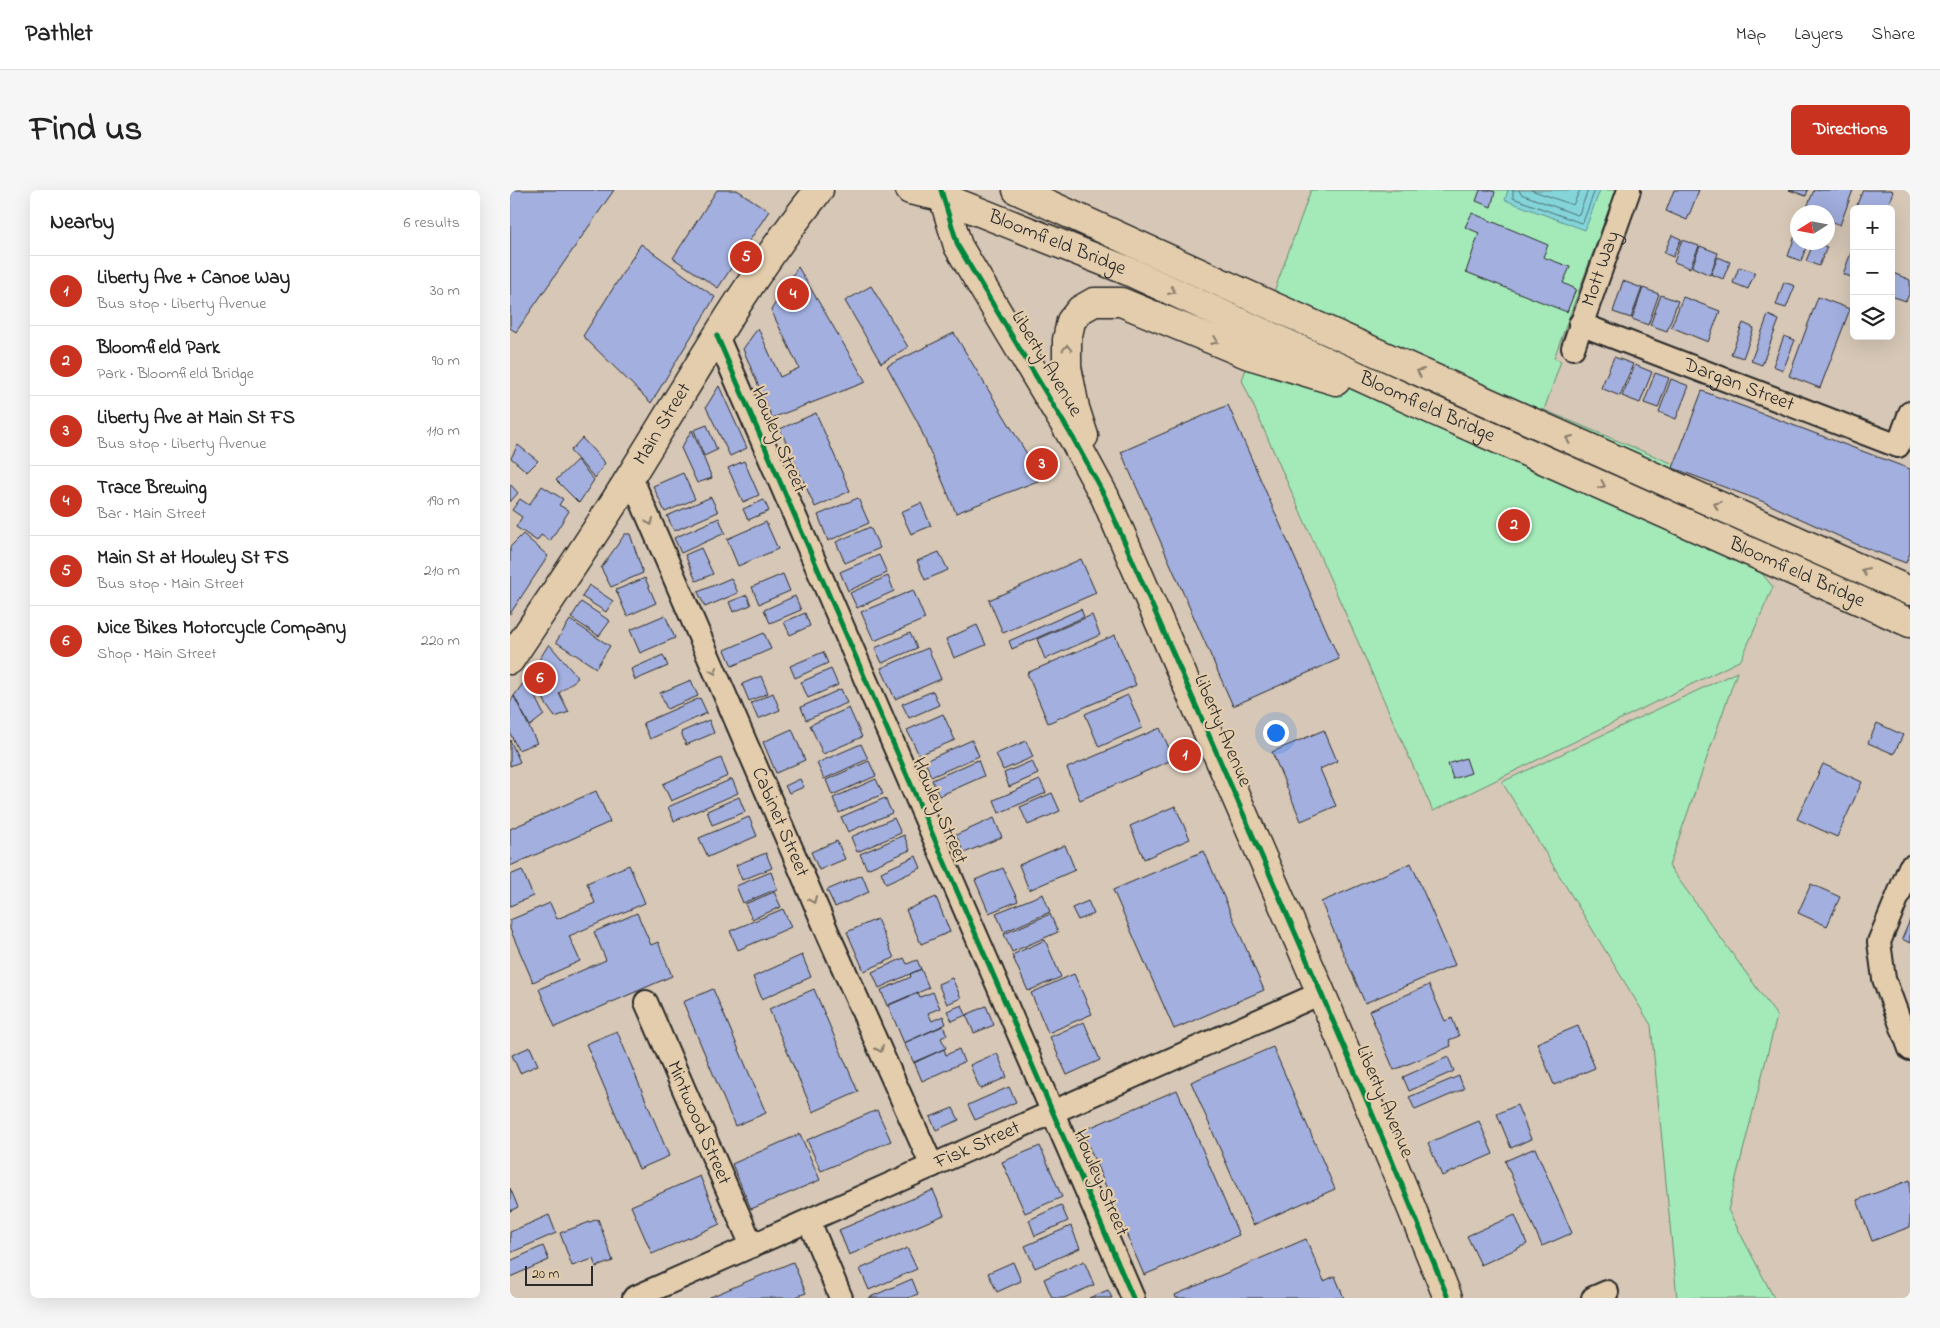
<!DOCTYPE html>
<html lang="en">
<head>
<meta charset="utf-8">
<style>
	:root { --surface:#fff; --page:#f6f6f6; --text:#222; --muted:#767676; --line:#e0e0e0; --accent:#c8321e }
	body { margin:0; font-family:"Indie Flower",sans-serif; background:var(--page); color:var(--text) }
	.controls { position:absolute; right:15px; top:15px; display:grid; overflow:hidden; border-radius:8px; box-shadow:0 5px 20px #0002 }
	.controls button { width:45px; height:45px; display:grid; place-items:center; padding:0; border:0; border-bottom:1px solid var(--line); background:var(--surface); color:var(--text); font:25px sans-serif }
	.compass { position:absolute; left:1280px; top:15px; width:45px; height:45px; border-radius:50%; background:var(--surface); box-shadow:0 5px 20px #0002; rotate:259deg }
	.scale { position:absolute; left:15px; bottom:12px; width:68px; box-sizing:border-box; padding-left:5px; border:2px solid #2b2b2b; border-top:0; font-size:14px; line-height:18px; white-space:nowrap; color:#2b2b2b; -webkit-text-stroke:4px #e3cdac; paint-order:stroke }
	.you { position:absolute; left:765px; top:542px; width:18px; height:18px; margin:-12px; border:4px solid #fff; border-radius:50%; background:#1a73e8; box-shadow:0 0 0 8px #1a73e833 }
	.badge { display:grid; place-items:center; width:32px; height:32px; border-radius:50%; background:var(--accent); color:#fff; font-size:16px; font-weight:700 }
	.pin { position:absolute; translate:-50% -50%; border:2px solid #fff; box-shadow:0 1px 5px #0006 }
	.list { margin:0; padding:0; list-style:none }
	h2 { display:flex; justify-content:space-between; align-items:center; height:65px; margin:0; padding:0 20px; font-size:21px }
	h2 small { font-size:16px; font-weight:400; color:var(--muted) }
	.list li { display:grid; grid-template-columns:32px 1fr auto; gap:15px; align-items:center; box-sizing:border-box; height:70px; padding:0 20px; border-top:1px solid var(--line) }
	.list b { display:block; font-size:19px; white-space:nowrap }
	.list p { margin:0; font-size:16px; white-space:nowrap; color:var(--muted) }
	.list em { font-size:16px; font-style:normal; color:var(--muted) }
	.icon { flex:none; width:28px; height:28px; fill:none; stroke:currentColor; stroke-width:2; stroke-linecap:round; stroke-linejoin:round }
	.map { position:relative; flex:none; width:1400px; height:1108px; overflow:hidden; border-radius:8px }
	header { display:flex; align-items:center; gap:30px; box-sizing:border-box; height:70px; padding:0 25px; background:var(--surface); border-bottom:1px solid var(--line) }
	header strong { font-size:24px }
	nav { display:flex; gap:28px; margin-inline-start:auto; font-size:18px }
	.intro { display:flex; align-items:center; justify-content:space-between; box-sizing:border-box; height:120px; padding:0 30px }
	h1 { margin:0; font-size:35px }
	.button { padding:12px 22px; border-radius:8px; background:var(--accent); color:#fff; font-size:18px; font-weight:700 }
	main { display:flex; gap:30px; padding:0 30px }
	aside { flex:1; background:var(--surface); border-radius:8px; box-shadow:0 5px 20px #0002 }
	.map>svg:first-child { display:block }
</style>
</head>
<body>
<header>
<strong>Pathlet</strong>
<nav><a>Map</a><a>Layers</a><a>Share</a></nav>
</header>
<div class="intro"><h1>Find us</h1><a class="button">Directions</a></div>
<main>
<aside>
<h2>Nearby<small>6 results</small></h2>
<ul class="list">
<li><span class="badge">1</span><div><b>Liberty Ave + Canoe Way</b><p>Bus stop · Liberty Avenue</p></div><em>30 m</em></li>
<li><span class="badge">2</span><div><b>Bloomfield Park</b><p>Park · Bloomfield Bridge</p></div><em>90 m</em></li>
<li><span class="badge">3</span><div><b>Liberty Ave at Main St FS</b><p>Bus stop · Liberty Avenue</p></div><em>110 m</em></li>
<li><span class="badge">4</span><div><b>Trace Brewing</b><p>Bar · Main Street</p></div><em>190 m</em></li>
<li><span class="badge">5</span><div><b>Main St at Howley St FS</b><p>Bus stop · Main Street</p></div><em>210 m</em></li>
<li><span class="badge">6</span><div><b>Nice Bikes Motorcycle Company</b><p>Shop · Main Street</p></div><em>220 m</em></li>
</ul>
</aside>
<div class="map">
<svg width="1400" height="1108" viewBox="0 0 1400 1108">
	<rect width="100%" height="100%" fill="#d6c7b6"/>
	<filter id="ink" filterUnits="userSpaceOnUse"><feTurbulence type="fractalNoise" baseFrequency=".02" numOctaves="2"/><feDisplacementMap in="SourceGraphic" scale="10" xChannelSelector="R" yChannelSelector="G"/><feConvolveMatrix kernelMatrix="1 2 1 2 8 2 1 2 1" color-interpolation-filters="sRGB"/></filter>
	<g filter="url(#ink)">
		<path fill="#a3eab8" stroke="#678a72" d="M801 0H1106L1044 168 1051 171 1034 220 1161 273 1263 397 1231 470 923 621 732 190Z
			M1227 482 1159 676 1267 826 1218 1020 1264 1108H1167L1141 835 992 592Z"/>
		<path fill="#84d5da" stroke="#609194" d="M998 0H1090L1075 40 995 10Z"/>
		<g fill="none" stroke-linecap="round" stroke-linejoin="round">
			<path stroke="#4f6f71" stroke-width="1" d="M1003 0V8L1071 33 1073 32 1085 0
				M1009 0 1011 4 1067 25 1069 24 1078 0
				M1021 0 1063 15 1070 0"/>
		</g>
		<path fill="#a2afdf" stroke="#2b2b2b" d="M0 0H104L6 142 0 138Z
			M207 0H227L259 21 208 98 163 68Z
			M970 0H979L985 2 981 17 966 11Z
			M1164 0H1189L1177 30 1156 21Z
			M1279 0H1298L1296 6Z
			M1304 0H1343L1330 35 1318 30V22H1295Z
			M1353 0H1380L1383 1 1377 19H1345Z
			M962 23 1038 55 1033 67 1060 77 1053 93 1066 99 1057 122 956 82 969 43 955 37Z
			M1286 43 1288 52H1298L1291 71 1278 66Z
			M1162 45 1171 49 1163 67 1154 63Z
			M1172 50 1189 56 1180 78 1164 72Z
			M1304 52 1317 57 1309 76 1296 71Z
			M131 54 205 107 141 213 73 146Z
			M1190 56 1208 63 1200 85 1182 77Z
			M1342 60 1344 61V88L1333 84Z
			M1208 67 1220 72 1213 89 1201 84Z
			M288 77 356 192 262 228 233 159 248 138 270 187 289 178 261 120Z
			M1229 77 1245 82 1238 99 1223 93Z
			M1383 83 1400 90V102L1396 111 1381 106Z
			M1113 91 1132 98 1121 128 1103 122Z
			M1274 92 1285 96 1276 118 1266 115Z
			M361 96 398 157 371 173 335 111Z
			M1133 98 1149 104 1138 135 1122 129Z
			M1151 105 1168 111 1157 141 1140 135Z
			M1173 107 1210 121 1198 152 1161 137Z
			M1308 107 1340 119 1310 198 1279 186Z
			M1258 125 1269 130 1252 175 1241 171Z
			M1233 133 1244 138 1233 168 1221 164Z
			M444 143 523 274 530 290 446 323 408 233 377 176Z
			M1274 146 1285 150 1273 180 1263 176Z
			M1104 167 1123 174 1110 206 1091 198Z
			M1125 175 1142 182 1130 213 1112 206Z
			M1145 183 1159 188 1148 218 1134 213Z
			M1161 189 1179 196 1166 229 1149 222Z
			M209 196 237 258 220 266 196 217Z
			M1192 201 1400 279V363L1396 373 1348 355 1254 312 1163 278Z
			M718 215 829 469 723 516 611 262Z
			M306 223 340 301 305 317 270 239Z
			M197 235 207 260 194 266 184 240Z
			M182 240 202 288 187 293 171 258Z
			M72 248 95 273 85 288 60 261Z
			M8 255 28 271 17 282 1 268Z
			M67 270 84 290 69 313 46 290Z
			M234 271 249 305 233 312 218 278Z
			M173 283 185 309 155 322 143 296Z
			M0 294 8 303 0 312Z
			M32 296 53 309 49 315 59 321 40 351 31 345 27 351 6 337 12 327 2 320 10 309 19 315Z
			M201 307 208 322 164 341 157 326Z
			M348 308 359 333 318 351 308 325Z
			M254 310 259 321 238 330 233 319Z
			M411 313 421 336 401 344 391 322Z
			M209 328 215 343 171 363 164 348Z
			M256 332 268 359 228 376 217 349Z
			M360 337 370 358 335 373 326 352Z
			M13 344 38 366 0 424V357Z
			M115 344H120L133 383 101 397 91 378Z
			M191 358 203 384 186 391 175 365Z
			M429 362 438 380 415 390 407 371Z
			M369 365 377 383 338 401 330 382Z
			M571 369 586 403 493 443 479 410Z
			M273 384 280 401 249 414 242 397Z
			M378 386 384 401 347 418 340 403Z
			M135 388 146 413 117 426 106 400Z
			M221 388 228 403 195 417 188 402Z
			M79 395 103 411 96 422 72 407Z
			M403 400 415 429 364 451 351 422Z
			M237 405 241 415 223 422 219 412Z
			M285 406 291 420 260 433 254 420Z
			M71 412 100 431 89 446 61 428Z
			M571 419 574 427 502 459 499 451Z
			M295 423 300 436 280 445 274 432Z
			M155 425 165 448 130 463 120 440Z
			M582 425 590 445 535 469 527 449Z
			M60 430 100 456 86 478 46 452Z
			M467 435 476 455 444 468 436 449Z
			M254 443 261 459 222 476 215 460Z
			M400 443 407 458 372 473 365 458Z
			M605 445 626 495 538 533 517 483Z
			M39 454 68 488 49 503 59 522 45 527 37 516 30 501 27 503 19 486Z
			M418 458 431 489 385 509 371 478Z
			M313 462 318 473 285 488 280 476Z
			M153 465 158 476 125 490 121 479Z
			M321 479 328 495 298 508 291 492Z
			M251 486 258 503 239 511 232 494Z
			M16 489 34 525 20 536 4 506Z
			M181 490 188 506 157 519 150 503Z
			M331 499 337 513 296 530 291 517Z
			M423 501 429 515 399 528 392 514Z
			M263 503 270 520 248 529 241 513Z
			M618 505 632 538 589 557 575 524Z
			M4 506 27 553 8 560 0 543V513Z
			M190 508 197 523 140 549 133 533Z
			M339 518 352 547 313 564 300 535Z
			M433 524 445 550 409 565 397 540Z
			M199 530 204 543 176 555 171 542Z
			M1367 533 1393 545 1384 564 1358 553Z
			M650 538 664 569 570 610 557 578Z
			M282 539 295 570 266 583 253 552Z
			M814 540 827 571 810 579 826 616 791 631 762 562Z
			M0 550 10 572 0 576Z
			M462 550 469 566 421 587 415 571Z
			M516 551 523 567 493 580 486 564Z
			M351 554 358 569 314 589 307 573Z
			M211 568 218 586 161 611 153 594Z
			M956 568 961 583 943 589 938 574Z
			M468 570 474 586 429 606 422 590Z
			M359 571 366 586 322 605 316 590Z
			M522 571 528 584 499 597 494 583Z
			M1313 574 1352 592 1327 647 1287 629Z
			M222 589 228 603 164 631 158 617Z
			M290 589 294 597 279 603 275 596Z
			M366 589 373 604 329 623 323 608Z
			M530 590 536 603 489 623 484 610Z
			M86 601 100 632 0 676V639Z
			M542 603 550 621 518 635 510 617Z
			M229 607 235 622 202 635 197 621Z
			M375 608 382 623 338 642 331 627Z
			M665 616 680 649 634 669 620 636Z
			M239 627 247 646 198 667 189 648Z
			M384 628 391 643 347 662 341 647Z
			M484 628 492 647 454 663 446 645Z
			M394 645 400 660 357 679 350 664Z
			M327 651 335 669 309 680 301 662Z
			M555 655 565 680 519 700 509 675Z
			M694 661 754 800 664 839 603 700Z
			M256 663 262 678 232 690 226 675Z
			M406 666 411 678 376 694 371 682Z
			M901 673 945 775 855 813 811 712Z
			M119 675 135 713 59 746 70 771 23 792 0 739V730L40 713 47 729 85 713 77 693Z
			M493 678 508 711 479 723 465 690Z
			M12 680 23 706 0 716V685Z
			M261 682 267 699 233 713 226 696Z
			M352 685 359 702 325 717 317 700Z
			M1301 694 1330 707 1317 736 1288 723Z
			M264 702 271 717 242 729 235 714Z
			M533 704 540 722 494 742 486 723Z
			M426 707 440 742 411 754 396 720Z
			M578 711 584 724 568 730 562 718Z
			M273 719 281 737 228 760 220 741Z
			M127 723 141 755 148 752 162 786 45 837 29 799 96 770 84 742Z
			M540 724 548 742 502 762 494 744Z
			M367 729 384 768 354 781 337 742Z
			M1400 730V753L1392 749Z
			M535 750 551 787 518 801 502 765Z
			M292 765 301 787 252 809 243 787Z
			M394 768 397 774 407 770 411 779 369 798 362 782Z
			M411 779 419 798 377 816 371 800 401 787 400 784Z
			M564 784 582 824 538 843 521 803Z
			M442 788 451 808 437 814 428 794Z
			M919 795 935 831 942 828 949 846 939 850 941 856 884 880 859 821Z
			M203 799 256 923 225 936 173 812Z
			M304 799 348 902 303 922 259 819Z
			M408 802 410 807 423 802 430 818 418 823 422 831 433 826 436 834 394 853 378 815Z
			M452 815 456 825 442 831 437 821Z
			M476 816 484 835 464 843 456 825Z
			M574 832 590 870 557 885 540 847Z
			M433 836 437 845 431 848 436 858 404 873 394 853Z
			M1068 836 1085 878 1044 895 1027 853Z
			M107 841 159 966 129 979 76 854Z
			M20 857 28 875 10 883 2 865Z
			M763 857 825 999 743 1035 681 892Z
			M434 859 436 865 449 859 454 872 412 891 404 872Z
			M487 863 497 887 470 899 460 875Z
			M938 867 944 881 899 901 893 887Z
			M949 886 954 899 905 920 899 907Z
			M499 897 506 912 465 930 458 915Z
			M667 900 729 1045 634 1085 572 941Z
			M1007 915 1021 949 1001 958 987 924Z
			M443 918 449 930 426 940 420 927Z
			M367 920 381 951 311 981 297 950Z
			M969 931 983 964 932 986 918 953Z
			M290 944 310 990 241 1019 222 974Z
			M530 956 552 1007 515 1023 492 972Z
			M1025 958 1062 1043 1032 1056 995 971Z
			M190 986 210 1034 142 1064 121 1016Z
			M1400 990V1037L1362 1051 1347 1010Z
			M0 998 8 1017 0 1021Z
			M423 1000 434 1025 339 1065 329 1040Z
			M551 1015 558 1031 525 1046 519 1030Z
			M39 1025 46 1043 0 1063V1042Z
			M1005 1025 1017 1054 971 1075 957 1046Z
			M88 1029 103 1071 86 1077 83 1069 62 1076 50 1043Z
			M561 1036 570 1058 525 1078 515 1056Z
			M796 1049 814 1091 825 1086 834 1108H666L665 1105Z
			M33 1056 39 1070 0 1087V1071Z
			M397 1058 407 1079 359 1100 350 1079Z
			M574 1071 584 1095 554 1108H542L534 1089Z
			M283 1072 296 1103 283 1108H198Z
			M503 1072 511 1091 487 1102 478 1083Z
			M402 1089 408 1104 398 1108H358Z
			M598 1100 602 1108H579Z"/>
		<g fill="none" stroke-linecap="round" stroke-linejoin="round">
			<g stroke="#2b2b2b" stroke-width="26">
				<g id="street">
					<path id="s1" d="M1070 134 1388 256 1400 223"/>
					<path d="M207 146 623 1108"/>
					<path id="s2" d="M1063 158 1119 0"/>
					<path id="s3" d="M121 287 319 746 422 976"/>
					<path d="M1400 677 1369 752 1374 789 1400 859"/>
					<path id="s4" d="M136 812 242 1056"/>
					<path d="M299 1031 331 1108"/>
					<path id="s5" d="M124 1108 811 803"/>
					<path d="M1083 1108 1097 1102"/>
				</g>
			</g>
			<g stroke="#2b2b2b" stroke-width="31">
				<g id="secondary">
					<path d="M400 0 432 7"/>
					<path id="s6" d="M0 470C41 408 83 347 122 284 182 188 238 88 309 0"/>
				</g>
			</g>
			<g stroke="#2b2b2b" stroke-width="31">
				<g id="primary">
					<path d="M431 0 448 56 563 248 595 307C710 573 830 838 938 1108"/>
					<path d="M507 0 758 114 1400 401"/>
					<path id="s7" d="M432 7 618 81 920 219 1400 433"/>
					<path d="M574 246 565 218 557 177V150L561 131 570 120 584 112H611L739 165 826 191"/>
				</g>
			</g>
			<use href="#street" stroke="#e3cdac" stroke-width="22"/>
			<use href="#secondary" stroke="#e3cdac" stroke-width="28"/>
			<use href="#primary" stroke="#e3cdac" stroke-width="28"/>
			<g stroke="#e3cdac" stroke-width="8">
				<path id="cycleway" d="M431 0 448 56 563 248 595 307C710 573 830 838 938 1108
					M207 146 623 1108"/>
			</g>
			<use href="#cycleway" stroke="#00873e" stroke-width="5"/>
		</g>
		<defs><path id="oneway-chevron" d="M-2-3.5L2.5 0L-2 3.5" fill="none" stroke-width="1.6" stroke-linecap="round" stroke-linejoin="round" transform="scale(1.25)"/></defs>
		<g stroke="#877c6c">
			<use href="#oneway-chevron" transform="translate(662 101) rotate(25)"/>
			<use href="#oneway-chevron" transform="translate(705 151) rotate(23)"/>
			<use href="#oneway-chevron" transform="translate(557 158) rotate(-90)"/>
			<use href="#oneway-chevron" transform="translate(910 182) rotate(-156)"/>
			<use href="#oneway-chevron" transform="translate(1059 249) rotate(-156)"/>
			<use href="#oneway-chevron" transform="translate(1092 295) rotate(24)"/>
			<use href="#oneway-chevron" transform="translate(1207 315) rotate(-156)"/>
			<use href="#oneway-chevron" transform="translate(140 332) rotate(67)"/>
			<use href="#oneway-chevron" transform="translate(1355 381) rotate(-156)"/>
			<use href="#oneway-chevron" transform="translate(204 481) rotate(67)"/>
			<use href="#oneway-chevron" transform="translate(303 710) rotate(67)"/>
			<use href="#oneway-chevron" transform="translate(370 859) rotate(66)"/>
		</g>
	</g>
	<g text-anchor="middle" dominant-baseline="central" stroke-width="4.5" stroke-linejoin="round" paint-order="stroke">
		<g font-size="20" fill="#2b2b2b" stroke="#e3cdac">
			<text stroke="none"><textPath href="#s7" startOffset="124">Bloomfield Bridge</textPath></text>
			<text stroke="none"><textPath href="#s2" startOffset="84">Mott Way</textPath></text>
			<text transform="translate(536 174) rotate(59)">Liberty Avenue</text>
			<text stroke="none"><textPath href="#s1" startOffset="170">Dargan Street</textPath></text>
			<text stroke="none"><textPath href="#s7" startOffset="529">Bloomfield Bridge</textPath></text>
			<text stroke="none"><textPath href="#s6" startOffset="281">Main Street</textPath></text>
			<text transform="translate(268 250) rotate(67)">Howley Street</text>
			<text stroke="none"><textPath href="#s7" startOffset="934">Bloomfield Bridge</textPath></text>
			<text transform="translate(712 541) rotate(67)">Liberty Avenue</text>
			<text transform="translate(429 621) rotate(67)">Howley Street</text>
			<text stroke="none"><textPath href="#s3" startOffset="376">Cabinet Street</textPath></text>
			<text transform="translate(874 912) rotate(67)">Liberty Avenue</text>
			<text stroke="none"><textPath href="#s4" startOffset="132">Mintwood Street</textPath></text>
			<text stroke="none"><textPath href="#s5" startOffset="376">Fisk Street</textPath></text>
			<text transform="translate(590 993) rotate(67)">Howley Street</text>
		</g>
	</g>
</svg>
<div class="controls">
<button>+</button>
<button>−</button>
<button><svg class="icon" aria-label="layers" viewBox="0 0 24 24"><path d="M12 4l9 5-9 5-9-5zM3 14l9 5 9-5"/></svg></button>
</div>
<svg class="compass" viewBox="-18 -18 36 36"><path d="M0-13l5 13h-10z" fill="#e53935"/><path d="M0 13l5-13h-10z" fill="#767676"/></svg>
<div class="scale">20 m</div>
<div class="you"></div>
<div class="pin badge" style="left:675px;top:565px">1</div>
<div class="pin badge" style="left:1004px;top:335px">2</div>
<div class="pin badge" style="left:532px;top:274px">3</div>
<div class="pin badge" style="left:283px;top:104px">4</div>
<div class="pin badge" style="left:236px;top:67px">5</div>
<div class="pin badge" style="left:30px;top:488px">6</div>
</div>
</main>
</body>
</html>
